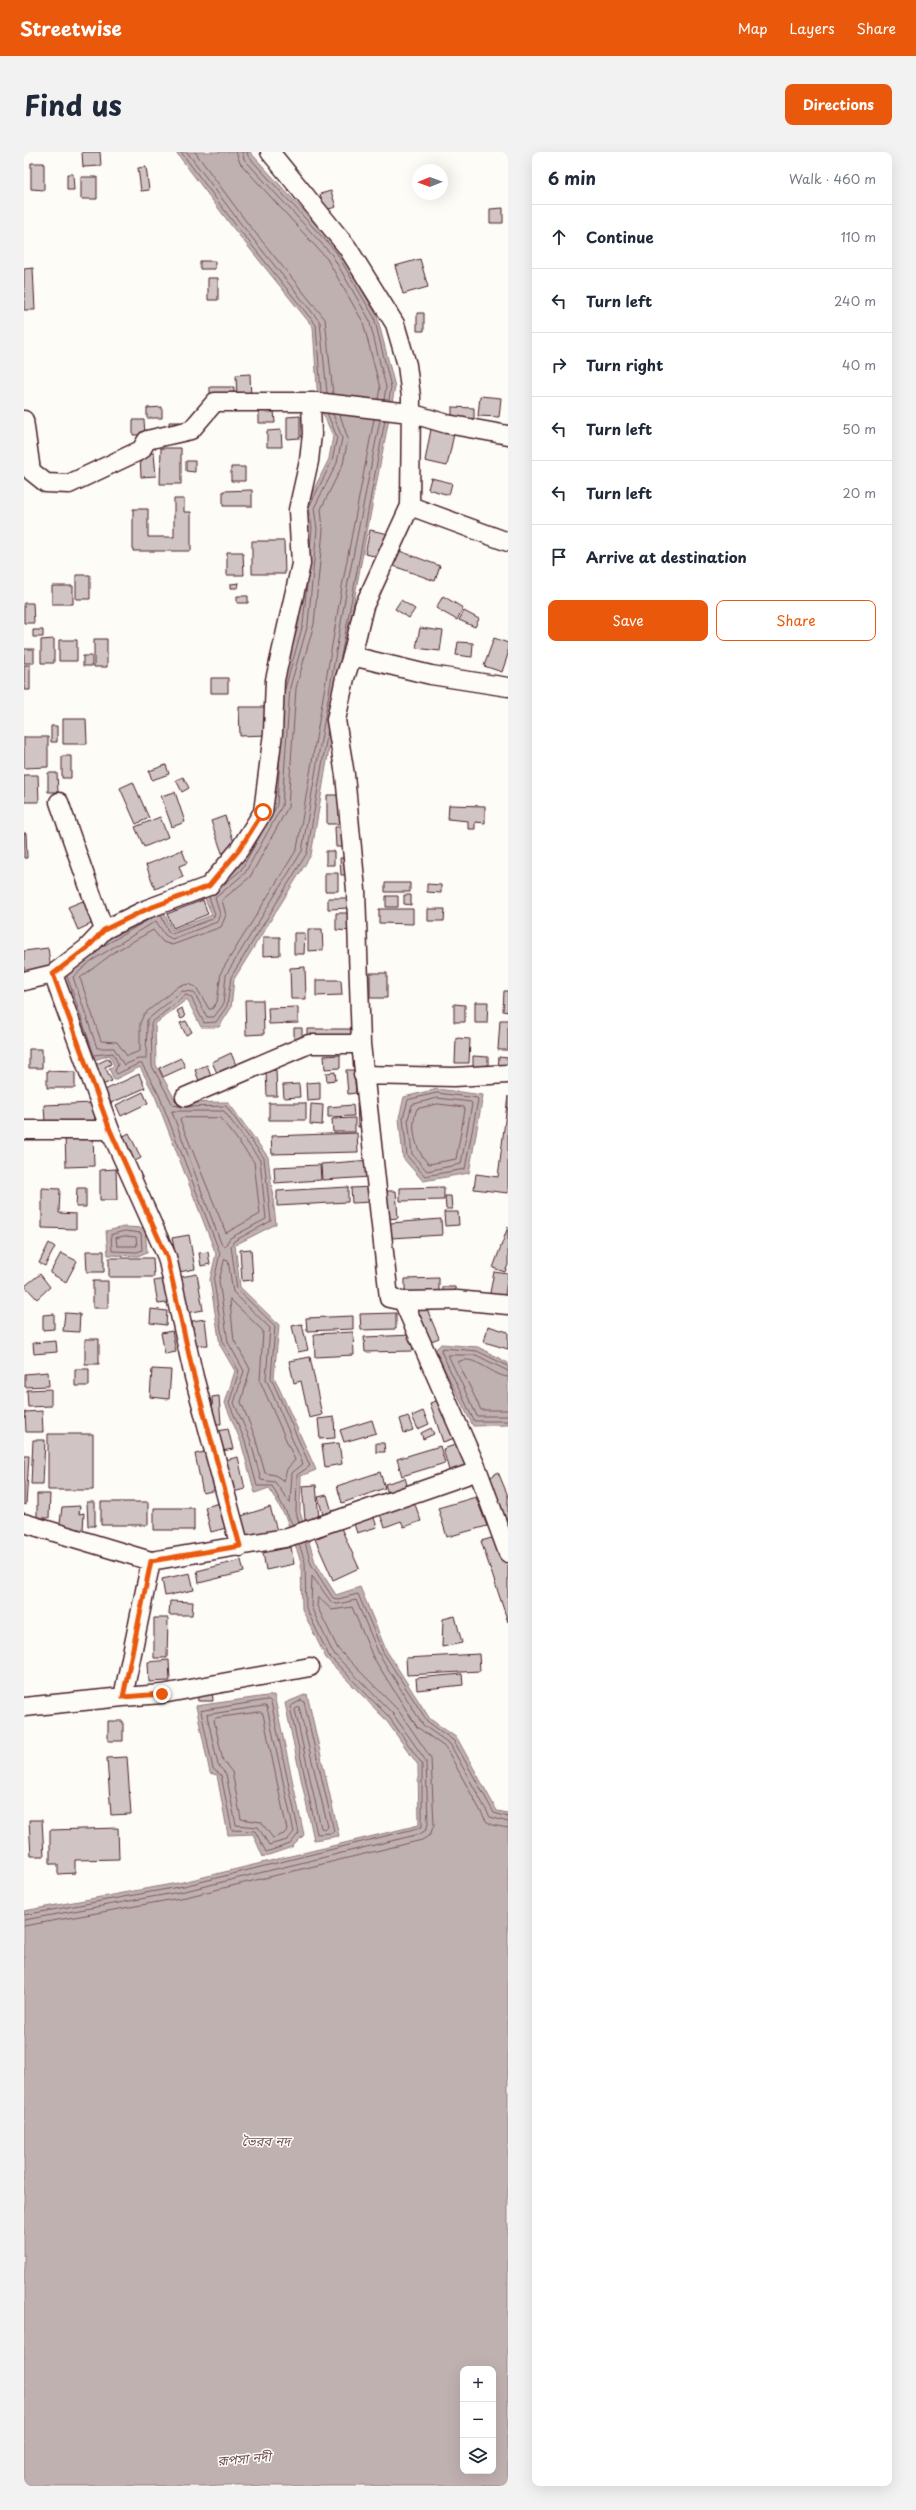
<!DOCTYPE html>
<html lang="en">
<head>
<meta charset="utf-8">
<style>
	:root { --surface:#fff; --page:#f2f2f3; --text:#1f2937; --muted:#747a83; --line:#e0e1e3; --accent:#ea580c }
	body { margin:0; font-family:"Playpen Sans","Noto Sans Bengali",sans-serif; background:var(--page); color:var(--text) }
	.controls { position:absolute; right:12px; bottom:12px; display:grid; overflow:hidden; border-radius:8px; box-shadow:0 4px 16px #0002 }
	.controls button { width:36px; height:36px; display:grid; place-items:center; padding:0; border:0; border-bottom:1px solid var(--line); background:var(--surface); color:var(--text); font:20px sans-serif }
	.compass { position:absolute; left:388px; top:12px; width:36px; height:36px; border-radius:50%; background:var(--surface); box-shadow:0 4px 16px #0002; rotate:269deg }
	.stop { position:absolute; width:12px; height:12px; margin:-9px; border:3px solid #ea580c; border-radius:50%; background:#fff }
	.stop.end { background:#ea580c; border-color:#fff; box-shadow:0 1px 4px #0008 }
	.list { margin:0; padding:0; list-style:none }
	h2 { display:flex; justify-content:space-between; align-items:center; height:52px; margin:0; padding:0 16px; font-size:17px }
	h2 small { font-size:13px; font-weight:400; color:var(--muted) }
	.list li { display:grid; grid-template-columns:26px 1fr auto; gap:12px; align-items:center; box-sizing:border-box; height:64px; padding:0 16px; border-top:1px solid var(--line) }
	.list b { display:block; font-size:15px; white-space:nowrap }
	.list em { font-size:13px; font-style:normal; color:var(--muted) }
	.actions { display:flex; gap:8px; padding:12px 16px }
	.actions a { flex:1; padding:9px 0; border:1px solid var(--accent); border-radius:8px; text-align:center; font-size:14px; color:var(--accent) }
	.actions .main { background:var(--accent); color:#fff }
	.icon { flex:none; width:22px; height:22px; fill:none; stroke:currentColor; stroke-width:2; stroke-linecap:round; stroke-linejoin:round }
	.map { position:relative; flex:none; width:484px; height:2334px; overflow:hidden; border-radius:8px }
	header { display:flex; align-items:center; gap:24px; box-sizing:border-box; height:56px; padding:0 20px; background:var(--accent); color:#fff }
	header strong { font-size:19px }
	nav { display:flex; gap:22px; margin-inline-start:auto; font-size:14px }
	.intro { display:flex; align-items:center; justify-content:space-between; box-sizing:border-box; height:96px; padding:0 24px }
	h1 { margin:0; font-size:28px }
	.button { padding:10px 18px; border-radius:8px; background:var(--accent); color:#fff; font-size:14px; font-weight:700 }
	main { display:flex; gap:24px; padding:0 24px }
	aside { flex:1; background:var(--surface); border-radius:8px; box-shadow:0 4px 16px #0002 }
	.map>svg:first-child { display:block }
</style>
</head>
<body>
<header>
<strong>Streetwise</strong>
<nav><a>Map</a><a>Layers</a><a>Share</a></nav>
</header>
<div class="intro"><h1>Find us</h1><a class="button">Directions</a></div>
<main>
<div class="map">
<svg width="484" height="2334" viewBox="0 0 484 2334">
	<rect width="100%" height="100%" fill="#fdfcf7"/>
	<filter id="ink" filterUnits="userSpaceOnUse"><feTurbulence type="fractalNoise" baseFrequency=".025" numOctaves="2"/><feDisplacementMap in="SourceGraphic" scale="8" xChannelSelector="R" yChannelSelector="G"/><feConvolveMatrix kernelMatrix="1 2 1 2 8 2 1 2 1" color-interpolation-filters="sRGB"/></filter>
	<g filter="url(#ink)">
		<path fill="#c0b1b1" stroke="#91777b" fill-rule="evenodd" d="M152 0H226L315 98 353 164 371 235 333 432 287 703 210 827 207 856 195 875H177L163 847 131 872 132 913 153 951 204 950 244 1005 252 1072 211 1093 216 1135 255 1173 250 1225 292 1318 277 1324 276 1360 291 1410 312 1443 336 1435 362 1498 406 1567 433 1586 473 1659 484 1661V2334H0V1759L159 1730 395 1673 394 1613 362 1568 302 1506 278 1457 277 1410 262 1366 245 1336 231 1341 217 1290 201 1251 211 1219 196 1193 186 1128 192 1102 131 944 116 915 90 928 85 916 90 914 86 903 67 909 38 822 84 786 138 756 148 778 188 763 180 744 214 716 249 652 257 533 275 471 284 377 281 355 305 307 309 284 294 250 289 175 210 77ZM439 2217H469V2319H439Z
			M413 937 459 943 445 1021 399 1029 379 1006 375 966 380 945Z
			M100 1075 121 1076 123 1100 114 1104 84 1103 82 1079Z
			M417 1192 454 1195 484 1211V1273L449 1274 411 1198Z
			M283 1542 315 1684 290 1688 261 1551Z
			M250 1543 280 1683 268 1695 239 1705 229 1682 204 1683 193 1623 186 1621 172 1554Z"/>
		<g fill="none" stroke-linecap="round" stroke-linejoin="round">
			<path stroke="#795961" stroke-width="1" d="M157 0 213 75 292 173 297 241
				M163 0 217 72 296 170 303 241
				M171 0 221 68 301 167 309 242
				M212 0 216 11 303 107 339 170 356 236 354 247
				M218 0 220 7 308 103 345 167 362 235 360 248
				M223 0 224 4 312 100 350 165 367 235 365 248
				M309 262 318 286 313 311 290 356 293 377 284 472 266 535 258 654 221 721 191 746 196 762 193 770 148 787 141 783 132 769 67 809 49 825 73 896H90L100 913 114 907H122L123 868 158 839 170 840 183 865H190L199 853 202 823 278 699 324 430 356 268
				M316 263 324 287 319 312 297 357 299 378 290 472 272 536 264 655 226 725 198 748 202 763 197 775 148 793 139 790 129 778 92 799 56 826 77 889 93 890 103 904 116 899V871L120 862 155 834 165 832 172 835 185 857H188L193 850 197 820 273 697 319 429 350 267
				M286 397 288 376 285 355 308 309 313 285 303 261
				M316 510 361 268
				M261 537 279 472 283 433
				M249 661 253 653 256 602
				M198 734 217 718 242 673
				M137 763 144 779 148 782 188 767 191 762 185 745
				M76 796 129 765
				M43 824 70 903 89 901 94 912 91 919 93 922 114 912H118L135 943 196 1101 190 1129 199 1191 215 1219 205 1251 221 1289 233 1334H248L269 1373
				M413 941 453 946 454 948 441 1017 401 1024 383 1004 379 966 384 948Z
				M413 946 447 950 448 952 437 1012 403 1019 388 1002 384 967 388 953Z
				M414 952 440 955 441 958 432 1007 405 1012C392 1001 385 974 393 957Z
				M159 955 149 953 128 914 127 871 162 843 167 845 180 871 192 870 203 854 207 825 283 701 304 578
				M162 955 202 954 240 1006 247 1069 210 1089 207 1094 213 1137 251 1174 247 1226 286 1314 273 1323 272 1360 275 1371
				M148 959H200L236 1008 242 1067 206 1086 201 1094 198 1093Z
				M197 966 230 1010 236 1062 202 1081 156 968 158 966Z
				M101 1079 117 1081 118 1098 113 1100 88 1099 87 1083Z
				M101 1084 112 1085 113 1094H93L92 1086Z
				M201 1107 204 1108 209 1140 246 1176 242 1227 279 1312 268 1321 266 1351 251 1330 237 1328 226 1287 210 1251 220 1219 204 1190 195 1129Z
				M206 1147 239 1179 236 1229 271 1308 263 1317 260 1329 251 1323 241 1321 231 1285 217 1250 226 1217 210 1188Z
				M484 1214 453 1199 419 1196 417 1199 450 1269H484
				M484 1219 452 1203H424L453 1264H484
				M484 1225C468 1224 450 1201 434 1210L457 1258H484
				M281 1390 287 1412 309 1446 314 1447 334 1442 359 1500 403 1569 430 1589 470 1661 484 1665
				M245 1548 247 1550 275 1681 266 1692 242 1700 231 1679 208 1678 197 1623 189 1617 177 1559Z
				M278 1548 280 1550 310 1679 308 1681 293 1682 266 1555Z
				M241 1554 243 1555 270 1680 263 1688 245 1693 234 1675 212 1673 202 1622 194 1613 183 1563Z
				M275 1555 304 1675 302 1677 297 1676 271 1558Z
				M236 1560 239 1562 263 1678 260 1682 249 1686 237 1670 217 1667 208 1620 199 1609 190 1568 192 1566Z
				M0 1763 160 1734 398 1675V1612L365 1565 305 1504 282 1456 281 1410 275 1392
				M0 1768 161 1739 396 1682 402 1678 404 1672 402 1609 369 1562 309 1501 287 1455 288 1424 308 1451 314 1452 332 1448 355 1502 399 1573 426 1592 466 1665 484 1670
				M0 1774 162 1745 398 1688 406 1683 410 1673 407 1606 374 1558 314 1497 293 1454 294 1445 308 1458 328 1455 349 1505 393 1575 422 1596 462 1669 468 1673 484 1676"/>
		</g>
		<path fill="#d0c5c4" stroke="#4a1f2b" d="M58 0H76L77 14 59 15Z
			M7 11H20V38L7 37Z
			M122 15 125 38 117 39 114 16Z
			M43 22H49L50 38H43Z
			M57 25H73V47H57Z
			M307 39 312 55 301 58 296 42Z
			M479 56V71H466V57Z
			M396 107 404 135 379 142 371 114Z
			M176 109H191V117H176Z
			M9 116 11 158H0V117Z
			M184 126H194V148H184Z
			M393 161H400V179H393Z
			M226 222 227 247H213L212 223Z
			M186 235H210V244H186Z
			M456 244 477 246 475 265 454 264Z
			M138 255V266H123V256Z
			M428 255 450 256V267L428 266Z
			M250 258 251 271H235V259Z
			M276 264V286L263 287V265Z
			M109 268H120L121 283H109Z
			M145 270H156V280H146Z
			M407 277 430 282 423 314 401 309Z
			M257 278 258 295H243V279Z
			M137 296H157V332H136Z
			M130 301 132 324 117 325 116 302Z
			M162 309H171V320L162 319Z
			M207 315H221V329H207Z
			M407 326 428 331 425 343 404 337Z
			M228 338V354H199V339Z
			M150 347H160V360H167V399H109V357H124V385H150Z
			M346 378 365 382 360 406 341 402Z
			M228 389H260L261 422H228Z
			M373 398 416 414 411 429 367 413Z
			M203 400H219L220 423H203Z
			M52 423H66V447H52Z
			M215 431 214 436H207V432Z
			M28 434H49V452H28Z
			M213 444H224V451H213Z
			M419 444 439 456 433 468 412 456Z
			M377 448 391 457 385 466 371 457Z
			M0 451H9L10 471H0Z
			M440 459 455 467 451 475 435 468Z
			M396 476 419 479 416 499 392 496Z
			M9 478H19V485H9Z
			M470 486 484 491V502L478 520 460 514Z
			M30 487V511H17V488Z
			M70 487H83V515H70Z
			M35 488H53V509H35Z
			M434 490 449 491 448 505 432 503Z
			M0 497H10V511H0Z
			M59 504H68V514H59Z
			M0 513H6V538H0Z
			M187 526H204V541H187Z
			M215 555H243V583L216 584Z
			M39 567H62L63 592H39Z
			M27 574H33V590H27Z
			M0 585H24V615L0 616Z
			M38 604H47V626H38Z
			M142 613 145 622 128 628 125 619Z
			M24 621H33L34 640H24Z
			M0 623H14L15 650H0Z
			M159 625 165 636 158 640 152 628Z
			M109 630 125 666 112 672 96 636Z
			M151 640 161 670 148 675 137 644Z
			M303 643H321L322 672H303Z
			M425 653 461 654V671L451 670V677H444V669L424 667Z
			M201 664 212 696 198 701 187 669Z
			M136 665 144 685 120 695 111 675Z
			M311 675H321L322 695H312Z
			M0 681H2L3 706H0Z
			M158 698 163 711 155 714 159 725 131 737 122 713Z
			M302 699H310V713H302Z
			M316 706H323L324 723H317Z
			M301 721H314V739H301Z
			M361 731H386V740H361Z
			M403 732 417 733V741L403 740Z
			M380 743H387V753L380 752Z
			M362 744H374V755H362Z
			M304 746H326V756L304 757Z
			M179 748 184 762 149 776 143 762Z
			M59 749 69 771 54 778 44 755Z
			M355 757H389V772L355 771Z
			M404 757H421L420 769H404Z
			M312 761H329V779L312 778Z
			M284 777H298L299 798 284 799Z
			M270 781H281L280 802H270Z
			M239 785H256V803L239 804Z
			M24 796 27 818 0 821V799Z
			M281 815 282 847H267L266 816Z
			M346 821H363V846H346Z
			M292 828H317L318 843 292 844Z
			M480 839H484V860L479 859Z
			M221 848H239L240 882 222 883Z
			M451 850H464L463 871H451Z
			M430 852 441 853V870H430Z
			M274 855V871L245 872 244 856Z
			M158 856 161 865 157 867 153 859Z
			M476 868H484V898H474Z
			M162 869 168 880 162 883 156 871Z
			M270 876H278V892H270Z
			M283 877H333L334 889H283Z
			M432 886 446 887 445 911H431Z
			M5 897H18V916H5Z
			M207 901 212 913 193 921 188 910Z
			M316 903V916L301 917 300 904Z
			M449 904 464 905V915H449Z
			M475 905 484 906V918L474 917Z
			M85 906 87 912 81 915 88 929 76 934 67 915Z
			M157 906 161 915 139 925 135 916Z
			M183 913 188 926 176 932 171 918Z
			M252 918 253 944H243L242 919Z
			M322 918H330L332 941 324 942Z
			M23 919 51 920V936H23Z
			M311 920 312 928 303 929 302 921Z
			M115 922 121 936 87 951 81 938Z
			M296 930V948L283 949 282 931Z
			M275 932 276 945 260 946 259 933Z
			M119 940 124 951 97 964 92 953Z
			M484 944V1041L450 1037 452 1022 474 1025Z
			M70 951 71 969 21 971 20 953Z
			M245 951H282V968H245Z
			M333 951H338L340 974 334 975Z
			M287 952 299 953 298 973 286 972Z
			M329 953 330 964 304 965V955Z
			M331 966V980H309L308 967Z
			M69 981 70 1014 42 1015 41 982Z
			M105 981 117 1006 107 1011 96 986Z
			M333 981 334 1000 248 1002 247 984Z
			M346 1008 347 1025 298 1028 297 1012Z
			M296 1013 297 1028 251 1031 250 1015Z
			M92 1017 93 1048H76V1018Z
			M324 1035V1050L253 1054V1039Z
			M348 1035 349 1050 328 1051 327 1036Z
			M420 1035V1048L376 1049V1036Z
			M18 1036 36 1037 35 1061 52 1062V1077L18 1076Z
			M53 1036H62V1055H52Z
			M362 1039H372L374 1066 364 1067Z
			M421 1044H427L428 1057H422Z
			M420 1060H434L435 1073 421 1074Z
			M417 1067 418 1083 367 1086 366 1071Z
			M484 1075V1113L481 1120 469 1116Z
			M165 1083 171 1117 155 1120 148 1086Z
			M25 1091 31 1095 21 1114 15 1111Z
			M227 1097 229 1128 218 1129 216 1098Z
			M62 1099H80V1120H63Z
			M184 1100 186 1112 177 1114 175 1101Z
			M37 1101 53 1109 42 1130 26 1121Z
			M85 1106H129L130 1125H85Z
			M470 1120 484 1122 480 1149 465 1146Z
			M16 1122 26 1135 13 1147 1 1134Z
			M173 1122 179 1158 163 1161 157 1125Z
			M146 1126 150 1150 134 1152 130 1129Z
			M415 1126V1144H381V1127Z
			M69 1129H84V1156H69Z
			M419 1135H431L432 1145 419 1146Z
			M400 1150 415 1186 402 1191 386 1155Z
			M127 1157 143 1159 142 1173 126 1171Z
			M41 1161 56 1162 55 1180 39 1179Z
			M372 1161V1177L337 1178 336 1162Z
			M30 1162V1177L19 1178V1163Z
			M329 1164V1177L283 1179 282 1166Z
			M181 1167 184 1193 171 1194 168 1169Z
			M278 1172 284 1198 274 1200 268 1174Z
			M464 1174 484 1180V1197L460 1190Z
			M148 1179 152 1200 141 1202 137 1181Z
			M329 1180 330 1203 291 1205 290 1182Z
			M389 1183V1199L341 1200 340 1185Z
			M61 1187H75V1212H61Z
			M32 1189 33 1200 10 1202 9 1191Z
			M286 1205 298 1263 285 1266 277 1229 270 1231 265 1209Z
			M51 1217H65V1234H51Z
			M128 1217 147 1218 145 1247 126 1245Z
			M24 1220 25 1234 1 1235V1222Z
			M27 1237V1254L4 1255 3 1238Z
			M195 1244 197 1272H189L188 1245Z
			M421 1246 434 1285 419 1290 406 1251Z
			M18 1259 19 1280H2L1 1260Z
			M399 1259 405 1272 394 1277 388 1264Z
			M384 1264 389 1278 380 1281 376 1267Z
			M310 1265 311 1286 296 1287 294 1267Z
			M348 1268 352 1281 320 1290 316 1278Z
			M407 1276 410 1282 399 1287 397 1281Z
			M204 1277 209 1297 198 1299 193 1279Z
			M24 1282H69V1338H24Z
			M9 1288H21L19 1332H7Z
			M315 1291 318 1312 301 1315 298 1293Z
			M352 1291H360L361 1300H352Z
			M437 1291 444 1316 426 1322 419 1297Z
			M416 1294 421 1311 378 1324 373 1307Z
			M185 1299 193 1338 179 1341 171 1302Z
			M0 1304H5L2 1353 0 1352Z
			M214 1305 221 1337 205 1341 197 1309Z
			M356 1320 361 1336 318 1351 313 1334Z
			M474 1320 484 1344V1366L482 1368 464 1327Z
			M381 1326 384 1336 364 1342 361 1332Z
			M292 1333 295 1367 281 1368 278 1334Z
			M13 1342H26L25 1366H13Z
			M303 1343 308 1360 299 1363 294 1345Z
			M452 1345 463 1374 423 1385 414 1356Z
			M389 1347 397 1369 380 1375 377 1369 361 1375 355 1360Z
			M63 1350H71V1374H64Z
			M77 1350H124V1373H77Z
			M196 1351 202 1376 187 1380 181 1355Z
			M56 1354 55 1362 60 1361 59 1379H35L38 1355Z
			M246 1355 254 1382 220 1393 211 1366Z
			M130 1356H170V1378H130Z
			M348 1360 353 1375 333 1381 328 1366Z
			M317 1376 335 1416 309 1428 291 1387Z
			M475 1384 484 1413V1470L457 1389Z
			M267 1395 270 1412 242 1418 239 1401Z
			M217 1408 220 1420 175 1431 173 1419Z
			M166 1421 170 1438 141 1444 138 1427Z
			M146 1449 169 1450 168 1463H145Z
			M431 1464 438 1491 418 1495 419 1467Z
			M130 1466H144L143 1506H130Z
			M455 1502 456 1519 383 1523 382 1506Z
			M145 1508 146 1529 125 1530 124 1510Z
			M438 1522 439 1533 393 1538 392 1526Z
			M188 1536 189 1549H174L173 1537Z
			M84 1569H99V1589H84Z
			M103 1605 107 1662 87 1663 83 1606Z
			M5 1668H18L20 1704H7Z
			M94 1676 95 1707 51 1708V1721L34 1722V1712H26V1678Z"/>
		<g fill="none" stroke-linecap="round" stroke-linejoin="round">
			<g stroke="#4a1f2b" stroke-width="21">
				<path id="minor" d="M246 0 323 95 371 172 383 213 387 245 386 354 340 454 328 504
					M0 268 7 319 22 331 45 332 117 298 123 288 167 278 191 250H292L386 261 423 272 484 283
					M386 354 484 390
					M35 650 80 778
					M0 829 29 822
					M337 892 332 738 321 623 312 568 321 526 328 504 407 523 484 535
					M339 923 430 925 484 922
					M161 945 285 892H337L365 1146 379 1149 454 1319
					M0 978H86
					M379 1149 433 1148 484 1153
					M0 1371 127 1409
					M216 1395 170 1225 143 1105 86 978 29 822 63 796 80 778 123 757 185 734 215 698 239 660 249 581 251 528 277 412 274 358 285 309 288 282 287 250
					M99 1545 138 1542 286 1515
					M0 1555 99 1545 127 1409 261 1386 454 1319 484 1401"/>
			</g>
			<use href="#minor" stroke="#fdfcf7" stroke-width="18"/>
		</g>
	</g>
	<g fill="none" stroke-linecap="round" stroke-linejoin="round" filter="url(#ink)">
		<path stroke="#ea580c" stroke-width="5" d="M138 1542 99 1545 127 1409 216 1394 170 1225 143 1105 86 978 29 822 63 796 80 778 123 757 185 734 215 698 239 660"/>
	</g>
	<g text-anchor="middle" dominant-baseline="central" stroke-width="3" stroke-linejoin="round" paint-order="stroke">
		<g font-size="13" font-style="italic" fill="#73525a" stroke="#fdfcf7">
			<text x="242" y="1988">ভৈরব নদ</text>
			<text transform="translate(220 2306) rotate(-5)">রূপসা নদী</text>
		</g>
	</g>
</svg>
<div class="controls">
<button>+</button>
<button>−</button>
<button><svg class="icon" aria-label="layers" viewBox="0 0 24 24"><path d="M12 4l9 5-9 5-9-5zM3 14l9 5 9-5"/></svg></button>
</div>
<svg class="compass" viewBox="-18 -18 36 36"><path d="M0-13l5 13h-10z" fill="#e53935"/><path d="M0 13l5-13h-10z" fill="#747a83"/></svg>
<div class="stop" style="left:239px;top:660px"></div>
<div class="stop end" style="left:138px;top:1542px"></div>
</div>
<aside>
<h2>6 min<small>Walk · 460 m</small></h2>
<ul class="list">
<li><svg class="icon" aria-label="ahead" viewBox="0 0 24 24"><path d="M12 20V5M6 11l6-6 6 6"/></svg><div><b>Continue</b></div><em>110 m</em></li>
<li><svg class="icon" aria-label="left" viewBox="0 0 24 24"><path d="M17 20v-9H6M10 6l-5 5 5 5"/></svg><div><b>Turn left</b></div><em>240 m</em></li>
<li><svg class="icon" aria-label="right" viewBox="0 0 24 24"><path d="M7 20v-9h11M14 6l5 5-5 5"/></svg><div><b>Turn right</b></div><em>40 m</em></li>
<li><svg class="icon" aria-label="left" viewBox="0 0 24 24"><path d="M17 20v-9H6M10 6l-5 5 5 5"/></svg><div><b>Turn left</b></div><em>50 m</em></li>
<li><svg class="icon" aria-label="left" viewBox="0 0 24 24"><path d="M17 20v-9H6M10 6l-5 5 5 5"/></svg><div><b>Turn left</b></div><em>20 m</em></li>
<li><svg class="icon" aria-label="arrive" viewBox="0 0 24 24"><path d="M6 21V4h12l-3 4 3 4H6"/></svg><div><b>Arrive at destination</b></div></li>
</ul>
<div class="actions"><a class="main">Save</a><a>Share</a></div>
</aside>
</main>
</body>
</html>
